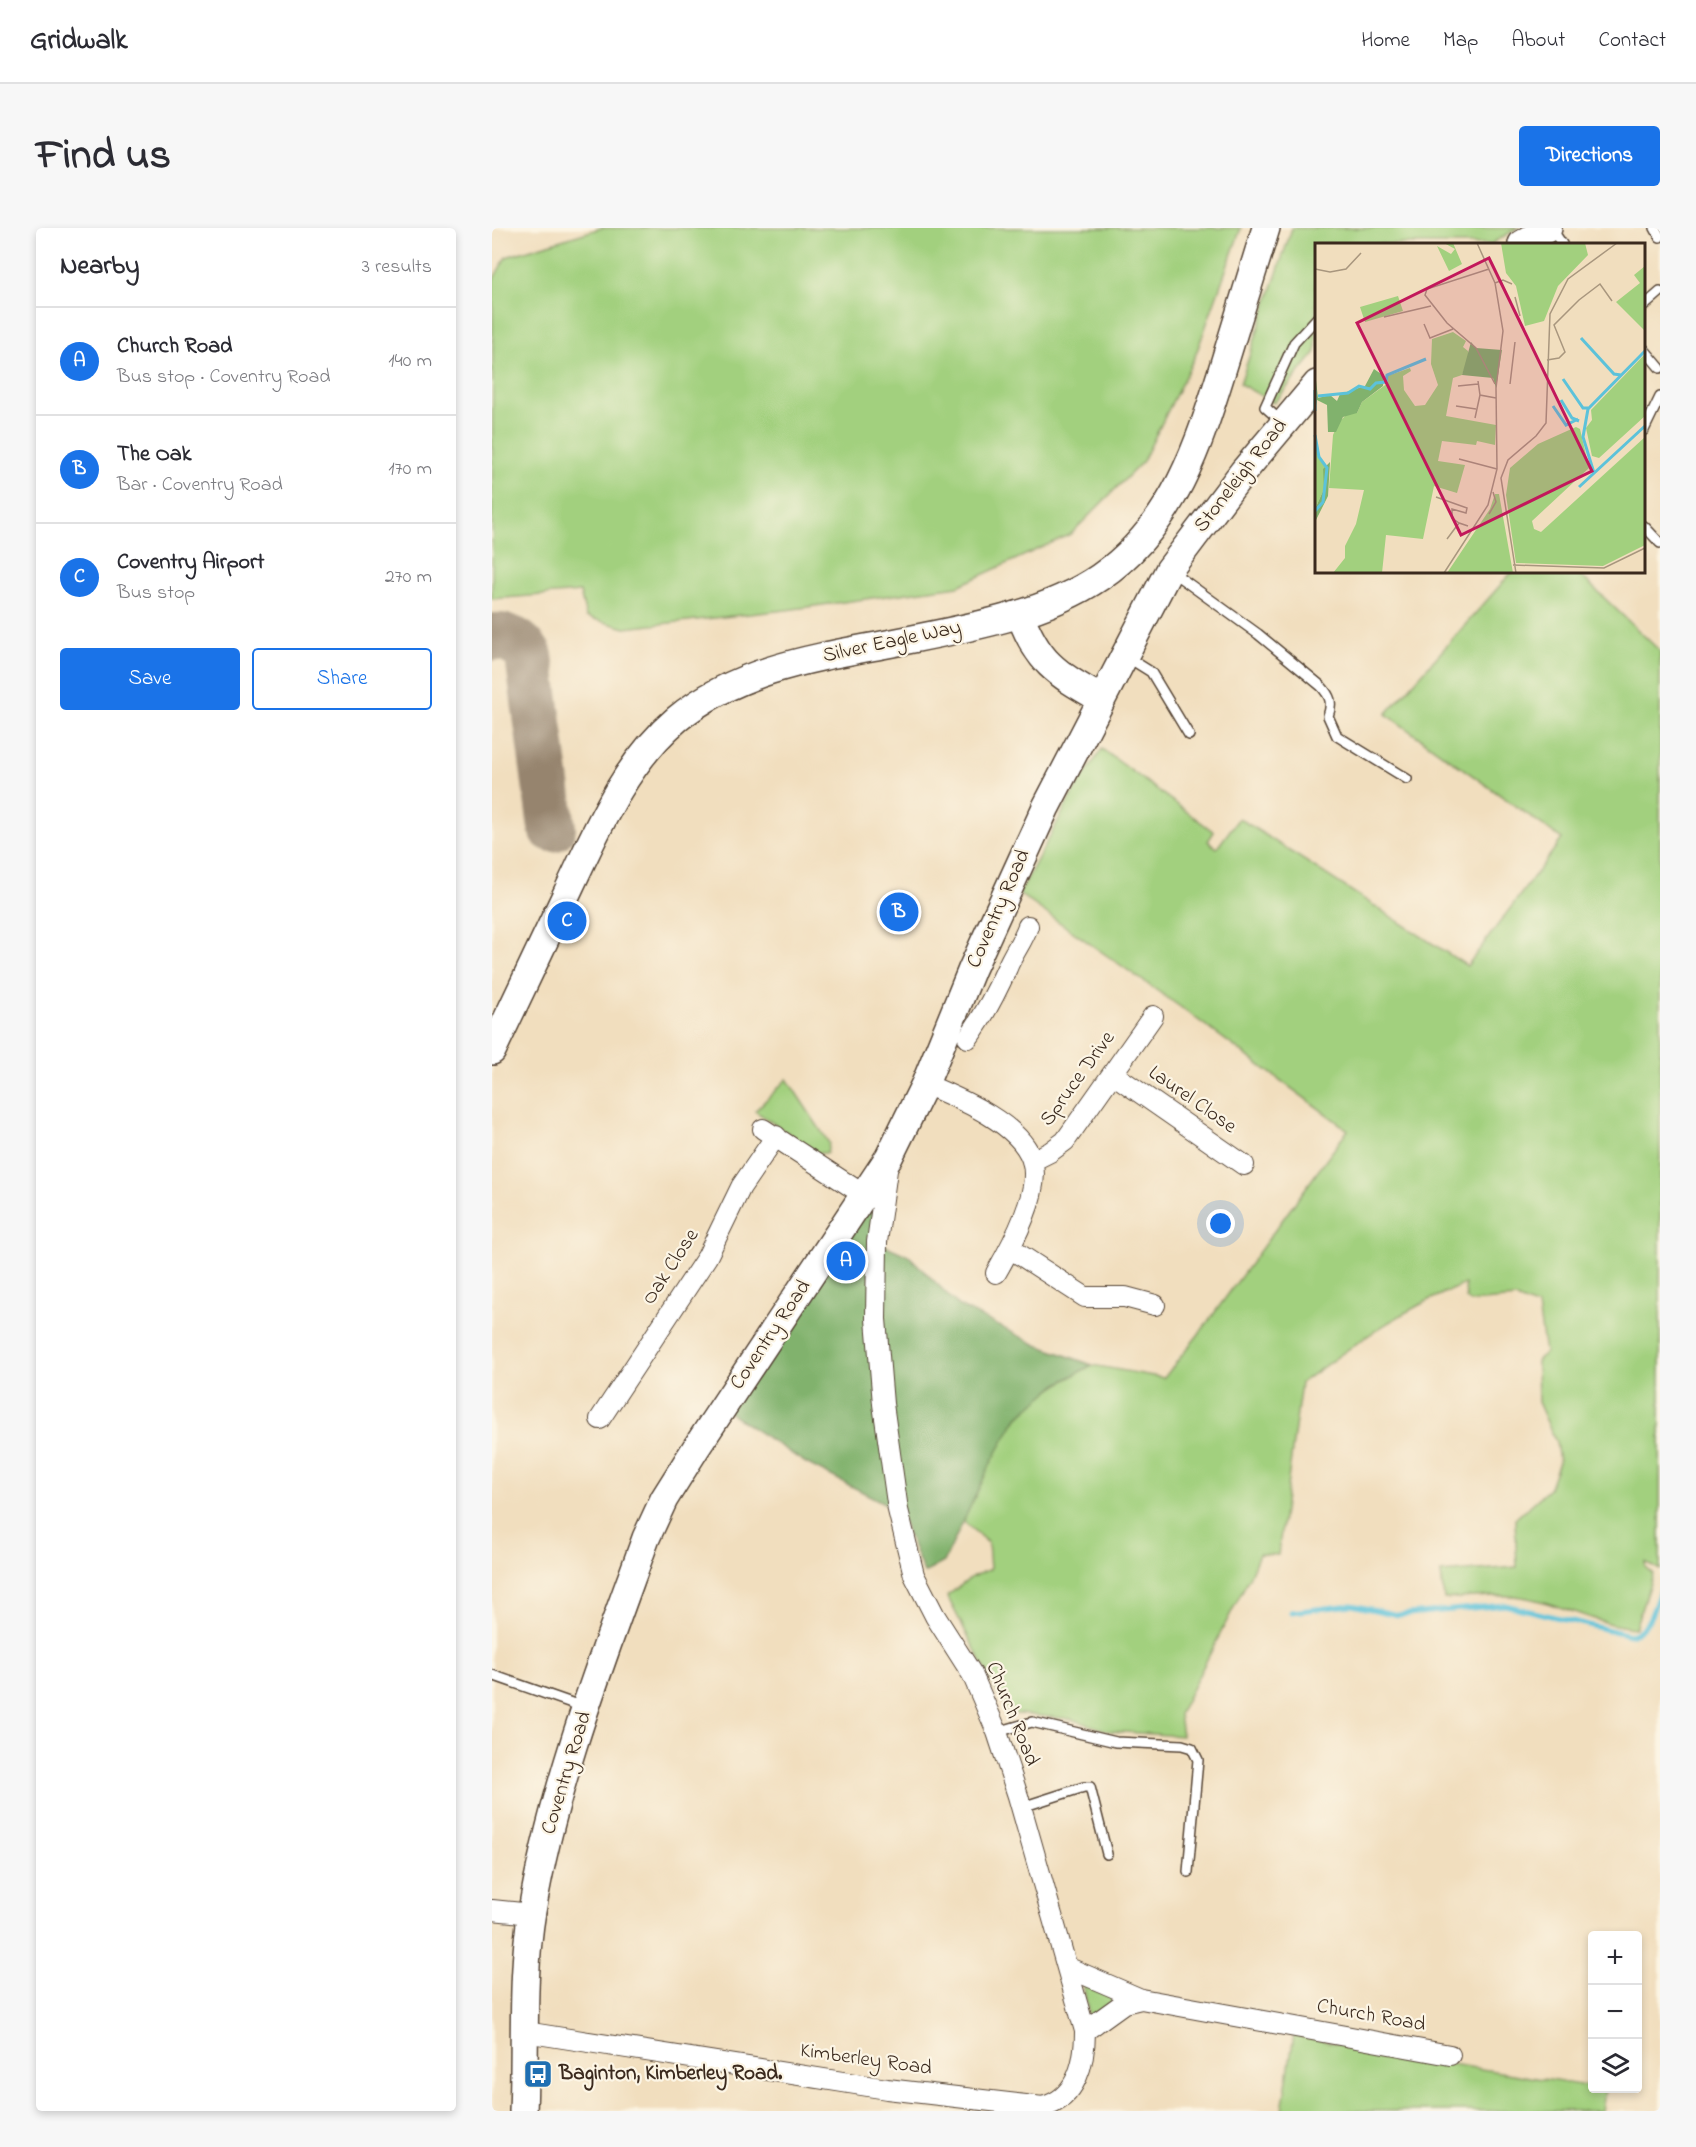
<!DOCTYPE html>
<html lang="en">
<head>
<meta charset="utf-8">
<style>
	:root { --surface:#fff; --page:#f7f7f7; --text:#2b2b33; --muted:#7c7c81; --line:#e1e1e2; --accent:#1a73e8 }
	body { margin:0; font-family:"Indie Flower",sans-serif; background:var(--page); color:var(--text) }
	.controls { position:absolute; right:18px; bottom:18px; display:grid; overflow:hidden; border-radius:6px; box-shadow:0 3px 9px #0003 }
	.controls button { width:54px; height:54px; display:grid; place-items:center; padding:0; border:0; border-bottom:2px solid var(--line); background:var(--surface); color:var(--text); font:30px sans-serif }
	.you { position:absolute; left:729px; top:996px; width:21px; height:21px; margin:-15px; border:4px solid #fff; border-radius:50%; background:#1a73e8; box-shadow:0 0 0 9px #1a73e833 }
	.badge { display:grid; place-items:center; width:39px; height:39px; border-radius:50%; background:var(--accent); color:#fff; font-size:20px; font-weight:700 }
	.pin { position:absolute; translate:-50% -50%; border:3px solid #fff; box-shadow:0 2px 6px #0006 }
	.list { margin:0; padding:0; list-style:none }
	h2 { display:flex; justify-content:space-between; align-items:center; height:78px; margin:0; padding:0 24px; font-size:26px }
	h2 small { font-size:20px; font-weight:400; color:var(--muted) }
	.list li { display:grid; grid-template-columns:39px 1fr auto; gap:18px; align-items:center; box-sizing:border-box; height:108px; padding:0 24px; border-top:2px solid var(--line) }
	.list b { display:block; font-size:22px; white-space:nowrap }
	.list p { margin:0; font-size:20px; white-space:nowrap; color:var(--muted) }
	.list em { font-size:20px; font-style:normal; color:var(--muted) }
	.actions { display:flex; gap:12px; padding:18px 24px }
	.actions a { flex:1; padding:14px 0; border:2px solid var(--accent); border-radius:6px; text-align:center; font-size:21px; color:var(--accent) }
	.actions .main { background:var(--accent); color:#fff }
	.icon { flex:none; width:33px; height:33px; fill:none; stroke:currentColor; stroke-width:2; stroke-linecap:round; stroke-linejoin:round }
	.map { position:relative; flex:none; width:1168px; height:1883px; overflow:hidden; border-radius:6px }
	header { display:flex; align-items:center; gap:36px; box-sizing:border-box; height:84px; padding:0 30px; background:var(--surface); border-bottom:2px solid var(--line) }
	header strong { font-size:28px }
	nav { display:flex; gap:33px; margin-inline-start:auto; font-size:21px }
	.intro { display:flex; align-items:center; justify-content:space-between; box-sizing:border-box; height:144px; padding:0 36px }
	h1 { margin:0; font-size:42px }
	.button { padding:15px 27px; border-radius:6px; background:var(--accent); color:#fff; font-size:21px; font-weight:700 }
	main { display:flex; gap:36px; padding:0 36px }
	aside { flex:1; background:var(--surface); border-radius:6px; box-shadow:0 3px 9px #0003 }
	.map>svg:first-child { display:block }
</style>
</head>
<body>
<header>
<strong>Gridwalk</strong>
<nav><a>Home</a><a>Map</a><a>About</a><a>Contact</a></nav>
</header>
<div class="intro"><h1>Find us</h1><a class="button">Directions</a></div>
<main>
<aside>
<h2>Nearby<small>3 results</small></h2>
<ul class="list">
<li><span class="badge">A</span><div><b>Church Road</b><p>Bus stop · Coventry Road</p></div><em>140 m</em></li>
<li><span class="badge">B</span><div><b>The Oak</b><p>Bar · Coventry Road</p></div><em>170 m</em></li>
<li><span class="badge">C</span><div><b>Coventry Airport</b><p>Bus stop</p></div><em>270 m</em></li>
</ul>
<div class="actions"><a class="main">Save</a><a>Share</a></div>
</aside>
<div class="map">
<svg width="1168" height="1883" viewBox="0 0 1168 1883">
	<rect width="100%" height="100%" fill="#fcf5e5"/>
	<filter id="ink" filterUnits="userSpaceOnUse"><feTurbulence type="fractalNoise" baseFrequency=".0167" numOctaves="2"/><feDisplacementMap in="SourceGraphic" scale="12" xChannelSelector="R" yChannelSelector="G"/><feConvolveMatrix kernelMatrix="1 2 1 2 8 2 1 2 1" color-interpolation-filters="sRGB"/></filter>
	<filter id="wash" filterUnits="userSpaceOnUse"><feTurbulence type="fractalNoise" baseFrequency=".008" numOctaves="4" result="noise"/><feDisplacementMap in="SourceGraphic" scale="24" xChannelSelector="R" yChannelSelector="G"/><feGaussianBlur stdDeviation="1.35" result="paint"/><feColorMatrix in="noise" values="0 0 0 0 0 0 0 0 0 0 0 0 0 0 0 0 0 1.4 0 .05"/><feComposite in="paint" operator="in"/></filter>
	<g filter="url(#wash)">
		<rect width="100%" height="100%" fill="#f1debe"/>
		<path fill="#a2d07e" stroke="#6e7d4e" stroke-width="1.5" d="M109 0H749L704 126 651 233 579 306 466 358 294 382 133 400 94 389 88 364 0 371 1 52 14 29Z
			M800 0H1026L999 16H825L824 124 782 175 748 156Z
			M1020 344H1085L1168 423V1342L1153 1334V1339L1161 1346 1143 1400C1104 1397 1061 1371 1021 1368 999 1367 974 1370 952 1371L949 1345 1025 1339 1023 1291 1057 1261 1067 1234 1064 1214 1046 1174 1045 1133 1053 1124 1046 1079 1024 1070 979 1074 974 1071 973 1056C908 1082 866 1114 809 1155L786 1327 767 1326 757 1350 687 1486 690 1508 617 1503 579 1491 516 1485 455 1368 480 1349 498 1341 496 1315 471 1293C485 1264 503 1215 525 1191 545 1168 573 1152 600 1137L672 1150 710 1102 856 902 687 778 527 666 582 563 610 521 722 604 716 613 725 620 747 590 975 738 1070 611 894 486Z
			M295 851 337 915 335 925H326L263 883Z
			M591 1755 625 1770 597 1789Z
			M802 1807 909 1828 1113 1861 1110 1883H790Z"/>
		<path fill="#81b26d" stroke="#5e6e46" stroke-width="1.5" d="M397 929 385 1014 417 1028 467 1078 545 1117 600 1137 564 1157 524 1191 499 1235 452 1334 432 1345 406 1282 314 1235 230 1180Z"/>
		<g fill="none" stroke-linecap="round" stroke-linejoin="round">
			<path stroke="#5cc2da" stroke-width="5" d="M799 1384 860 1377 906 1387 1013 1377 1138 1407C1158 1402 1162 1379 1168 1362"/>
			<path stroke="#96846e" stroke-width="48" d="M0 409C16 407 29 414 37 428L60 600"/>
		</g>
	</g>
	<g filter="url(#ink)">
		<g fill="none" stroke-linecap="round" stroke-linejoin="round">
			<g stroke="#564536" stroke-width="12">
				<path id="lane" d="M1059 0 1070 16
					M1163 0 1168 9
					M1152 78 1168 64
					M1152 121 1168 140
					M790 194 773 179 802 115 825 90
					M1152 202 1168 169
					M1152 298 1168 315
					M679 343 766 406 829 458C838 468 841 474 836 488L845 508 915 551
					M635 429 659 444 697 507
					M0 1447 91 1479
					M505 1504 540 1494 624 1514 690 1517 700 1520 706 1532 696 1644
					M530 1579 592 1559H598L615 1626"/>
			</g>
			<g stroke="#564536" stroke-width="22">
				<path id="street" d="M476 810C492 788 504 765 515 740 521 725 531 713 536 698
					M621 846 752 937
					M433 856C466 870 528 895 540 932 550 963 519 1019 504 1045
					M271 901 372 967
					M540 933 558 924 573 913 661 788
					M519 1021 593 1069H633L663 1077
					M108 1191 215 1029 249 959 284 908
					M0 1682 40 1686
					M577 1740 649 1771 958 1827
					M593 1803 632 1775 649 1771
					M33 1804 395 1861 551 1879C585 1870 593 1834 593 1803L526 1568 505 1504 480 1446 443 1388 422 1347 406 1282 391 1176 384 1091 385 1014 396 935"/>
			</g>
			<g stroke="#564536" stroke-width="30">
				<path id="secondary" d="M1030 16 1056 0
					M528 386C546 436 566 446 609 471
					M0 823C25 771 49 719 74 667 104 604 131 537 185 491 242 444 315 431 385 418 457 403 547 391 608 349 682 298 707 217 732 136 746 90 760 45 774 0
					M31 1883C34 1817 29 1748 40 1683 62 1554 110 1432 154 1310L172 1271 204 1220 397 929 433 856 480 741 554 579 677 342 751 244 825 156"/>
			</g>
			<use href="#lane" stroke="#fff" stroke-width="9"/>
			<use href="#street" stroke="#fff" stroke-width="20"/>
			<use href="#secondary" stroke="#fff" stroke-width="27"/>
		</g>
	</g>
	<defs>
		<g id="bus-square" transform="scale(1.5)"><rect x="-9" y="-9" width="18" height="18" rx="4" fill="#1f6fb2" stroke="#fcf5e5"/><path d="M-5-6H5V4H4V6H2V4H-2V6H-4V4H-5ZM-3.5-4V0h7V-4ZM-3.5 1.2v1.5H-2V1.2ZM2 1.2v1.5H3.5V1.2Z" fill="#fff"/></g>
	</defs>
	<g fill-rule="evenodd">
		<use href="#bus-square" x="46" y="1846"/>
	</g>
	<g text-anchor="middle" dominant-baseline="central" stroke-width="4.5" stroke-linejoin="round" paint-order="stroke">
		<g font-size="21" fill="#3b2a1e" stroke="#fcf5e5">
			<text transform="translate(749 248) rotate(-52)">Stoneleigh Road</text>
			<text transform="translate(400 414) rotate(-12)">Silver Eagle Way</text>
			<text transform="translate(507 681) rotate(-66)">Coventry Road</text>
			<text transform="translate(586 851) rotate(-54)">Spruce Drive</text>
			<text transform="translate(700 872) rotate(35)">Laurel Close</text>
			<text transform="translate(179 1039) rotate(-57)">Oak Close</text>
			<text transform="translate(279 1107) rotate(-56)">Coventry Road</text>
			<text transform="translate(520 1486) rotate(68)">Church Road</text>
			<text transform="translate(75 1545) rotate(-73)">Coventry Road</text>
			<text transform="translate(879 1788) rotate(10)">Church Road</text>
			<text transform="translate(374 1832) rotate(8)">Kimberley Road</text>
		</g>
		<g font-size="21" font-weight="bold" fill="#3b2a1e" stroke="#fcf5e5" text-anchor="start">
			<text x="67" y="1846">Baginton, Kimberley Road.</text>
		</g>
	</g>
	<g transform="translate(823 15)">
		<rect width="330" height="330" fill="#f1debe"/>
		<path d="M129 0H138L147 21 134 28 122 3 136 11 140 6ZM186 0H270L273 12 243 43 229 78 210 83 201 43 191 30ZM330 23V88L301 59 325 40 319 32ZM83 53 88 68 50 79 45 64ZM138 89 151 98 148 104 153 108V116L147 132 138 135 131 173 181 182 180 202 162 198 161 202 127 198 123 218 150 222 142 250 119 243 108 296 71 292 67 330H18L30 315V303L41 281 49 247 14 245 18 192 23 180 33 170H42L47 159 73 140 72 133 95 125 96 128 88 133 89 147 100 163 110 162 123 142 116 121 117 96ZM330 111V173L284 215 277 213 271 185 277 177 276 167ZM261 184 265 186 274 225 217 278 219 286 226 289 330 194V302L288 323 201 320 191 252 195 225 223 201ZM0 192 4 214 10 223 9 246 0 266ZM180 251H184L198 330H132L175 266Z" fill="#a2d07e"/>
		<path d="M156 99 161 105 187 107 181 145 178 135 147 132ZM59 126 69 133 68 143 47 159 42 170 28 174 21 189H13L12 162 2 157 0 168V128L3 155 15 152 22 158 25 151 50 143ZM15 219 13 253 0 279V266L9 246 8 226Z" fill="#81b26d"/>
		<path fill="none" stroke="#5cc2da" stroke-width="3" d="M266 95 299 131 306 132M248 136 268 165H273M0 147V168M3 153 33 150 44 143 55 146 61 140 71 139 72 132 111 116M246 157 257 175 264 178M238 163 251 182 263 176M0 192 4 214 12 225 8 259 0 268M279 230 268 194 273 166 330 108M264 244 330 183"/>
		<path fill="none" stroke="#a8967e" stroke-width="1.5" d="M0 26 15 29 31 26 46 10M174 26 112 46 110 52 132 80 161 105 180 141M180 40 188 37 197 41M200 54 205 73M69 74 116 63M109 81 115 95 138 86M232 117 244 115 250 109 239 82 264 57 285 41 297 58M163 138 165 152 181 155M195 141 200 99M143 143 163 141M141 163 161 166M160 175 165 152M144 216 182 226M121 254 152 265 151 270 137 266V275L144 280M174 271 181 259 178 249M132 296 144 280 153 283M198 322 289 325 330 305M129 330 173 262 182 226 181 145 188 88 180 40 162 0M201 330 186 235 193 217 221 193 231 180 235 71 253 36 302 0"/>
		<path fill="#c2185b" fill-opacity="0.15" stroke="#c2185b" stroke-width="3" d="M174 15 277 228 146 292 42 80Z"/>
		<rect width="330" height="330" fill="none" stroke="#3b2a1e" stroke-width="3"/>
	</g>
</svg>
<div class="controls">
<button>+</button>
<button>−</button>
<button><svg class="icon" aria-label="layers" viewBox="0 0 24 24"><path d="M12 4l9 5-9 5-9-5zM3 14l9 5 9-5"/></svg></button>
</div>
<div class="you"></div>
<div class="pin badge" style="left:354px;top:1033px">A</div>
<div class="pin badge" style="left:407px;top:684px">B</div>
<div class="pin badge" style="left:75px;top:693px">C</div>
</div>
</main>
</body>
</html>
